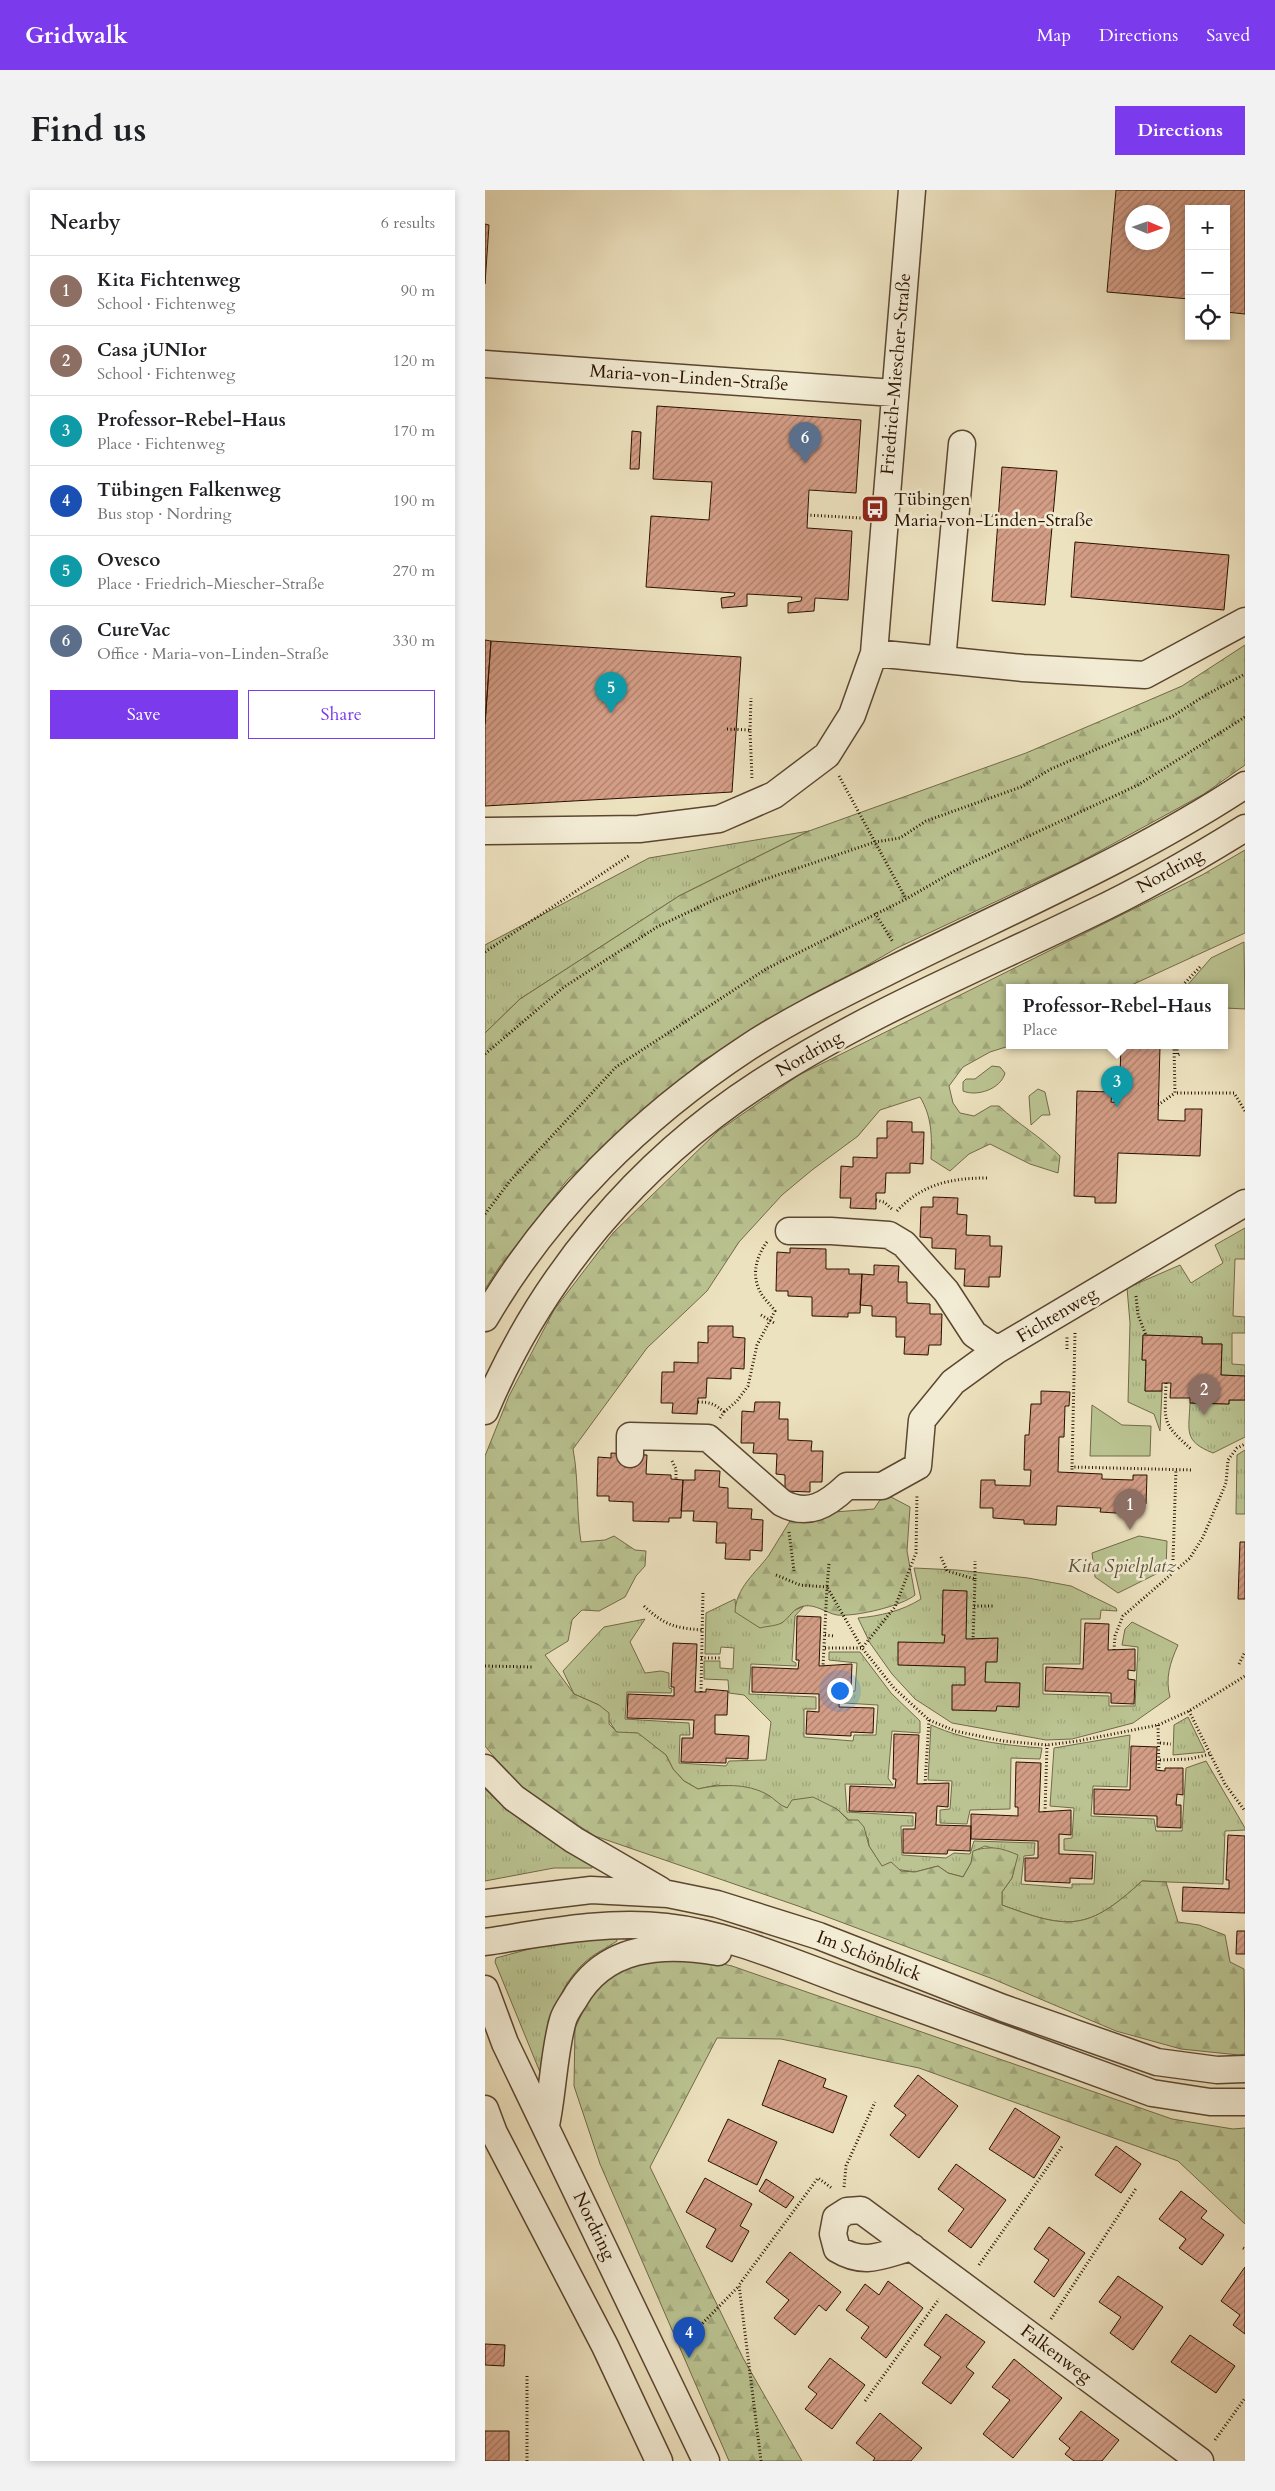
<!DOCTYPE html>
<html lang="en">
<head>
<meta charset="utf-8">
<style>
	:root { --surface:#fff; --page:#f2f2f2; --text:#202124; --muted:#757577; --line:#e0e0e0; --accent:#7c3aed }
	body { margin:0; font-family:Cardo,serif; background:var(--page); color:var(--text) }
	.controls { position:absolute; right:15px; top:15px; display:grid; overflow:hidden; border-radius:0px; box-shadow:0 2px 8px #0003 }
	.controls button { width:45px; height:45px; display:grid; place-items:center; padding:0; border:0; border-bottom:1px solid var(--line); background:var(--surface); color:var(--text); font:25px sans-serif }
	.compass { position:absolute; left:640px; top:15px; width:45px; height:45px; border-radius:50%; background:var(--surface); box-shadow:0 2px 8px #0003; rotate:92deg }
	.you { position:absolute; left:354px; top:1500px; width:18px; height:18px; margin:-12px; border:4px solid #fff; border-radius:50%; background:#1a73e8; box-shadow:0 0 0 8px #1a73e833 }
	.badge { display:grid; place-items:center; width:32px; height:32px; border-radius:50%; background:var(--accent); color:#fff; font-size:16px; font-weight:700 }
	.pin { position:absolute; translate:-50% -41px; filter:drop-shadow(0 1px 2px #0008) }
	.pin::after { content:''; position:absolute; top:26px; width:18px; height:15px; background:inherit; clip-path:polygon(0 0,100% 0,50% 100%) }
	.popup { position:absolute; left:521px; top:794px; width:222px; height:65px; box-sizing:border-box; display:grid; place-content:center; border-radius:0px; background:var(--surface); filter:drop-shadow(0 1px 4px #0005); font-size:16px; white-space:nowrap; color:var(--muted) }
	.popup b { font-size:19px; color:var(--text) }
	.popup::after { content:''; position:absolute; left:50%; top:100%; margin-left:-10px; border:10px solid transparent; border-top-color:var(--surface) }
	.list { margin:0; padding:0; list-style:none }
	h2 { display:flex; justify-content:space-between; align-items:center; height:65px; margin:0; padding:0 20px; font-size:21px }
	h2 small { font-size:16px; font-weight:400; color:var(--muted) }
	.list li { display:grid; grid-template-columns:32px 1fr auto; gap:15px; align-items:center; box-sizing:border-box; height:70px; padding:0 20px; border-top:1px solid var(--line) }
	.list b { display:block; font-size:19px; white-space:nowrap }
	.list p { margin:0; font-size:16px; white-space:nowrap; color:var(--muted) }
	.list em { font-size:16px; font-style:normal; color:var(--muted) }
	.actions { display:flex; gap:10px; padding:15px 20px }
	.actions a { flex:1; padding:11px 0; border:1px solid var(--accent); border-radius:0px; text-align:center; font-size:18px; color:var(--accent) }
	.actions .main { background:var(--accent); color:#fff }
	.icon { flex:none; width:28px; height:28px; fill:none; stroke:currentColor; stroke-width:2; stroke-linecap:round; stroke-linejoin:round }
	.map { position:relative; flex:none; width:760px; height:2271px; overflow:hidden; border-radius:0px }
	header { display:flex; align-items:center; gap:30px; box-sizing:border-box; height:70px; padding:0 25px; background:var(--accent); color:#fff }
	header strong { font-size:24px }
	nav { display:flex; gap:28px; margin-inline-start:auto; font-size:18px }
	.intro { display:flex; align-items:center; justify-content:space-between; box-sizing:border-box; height:120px; padding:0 30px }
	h1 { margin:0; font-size:35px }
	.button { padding:12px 22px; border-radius:0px; background:var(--accent); color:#fff; font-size:18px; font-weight:700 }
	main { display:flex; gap:30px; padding:0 30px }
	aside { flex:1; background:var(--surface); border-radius:0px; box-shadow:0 2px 8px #0003 }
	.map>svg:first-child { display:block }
</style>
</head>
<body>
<header>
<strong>Gridwalk</strong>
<nav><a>Map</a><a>Directions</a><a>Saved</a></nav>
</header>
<div class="intro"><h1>Find us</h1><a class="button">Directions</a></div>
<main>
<aside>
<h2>Nearby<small>6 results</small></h2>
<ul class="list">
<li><span class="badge" style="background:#8d6e63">1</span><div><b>Kita Fichtenweg</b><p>School · Fichtenweg</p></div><em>90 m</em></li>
<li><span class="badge" style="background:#8d6e63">2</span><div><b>Casa jUNIor</b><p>School · Fichtenweg</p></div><em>120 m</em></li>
<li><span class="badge" style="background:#0f9aa8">3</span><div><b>Professor-Rebel-Haus</b><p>Place · Fichtenweg</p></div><em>170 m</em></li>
<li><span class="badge" style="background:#1a4fb4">4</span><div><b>Tübingen Falkenweg</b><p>Bus stop · Nordring</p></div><em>190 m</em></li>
<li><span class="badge" style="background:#0f9aa8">5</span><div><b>Ovesco</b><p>Place · Friedrich-Miescher-Straße</p></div><em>270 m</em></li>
<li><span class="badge" style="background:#5c6f8a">6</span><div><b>CureVac</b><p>Office · Maria-von-Linden-Straße</p></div><em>330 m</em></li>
</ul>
<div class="actions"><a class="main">Save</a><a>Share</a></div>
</aside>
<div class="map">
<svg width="760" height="2271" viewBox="0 0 760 2271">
	<defs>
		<pattern id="grass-tufts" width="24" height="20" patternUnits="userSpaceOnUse" patternTransform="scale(1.25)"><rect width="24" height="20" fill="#bac391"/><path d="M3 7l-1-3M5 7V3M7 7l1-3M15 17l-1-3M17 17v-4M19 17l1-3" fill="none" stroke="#a0a67b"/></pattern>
		<pattern id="forest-firs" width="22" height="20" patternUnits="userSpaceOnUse" patternTransform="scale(1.25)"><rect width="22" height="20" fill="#bac391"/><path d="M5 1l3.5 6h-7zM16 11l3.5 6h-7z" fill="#a0a67b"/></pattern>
		<pattern id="building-hatch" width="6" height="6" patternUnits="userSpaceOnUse" patternTransform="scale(1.25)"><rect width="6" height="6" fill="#d49d86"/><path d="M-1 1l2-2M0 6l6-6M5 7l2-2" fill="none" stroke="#ac7f6b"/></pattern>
	</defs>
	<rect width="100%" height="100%" fill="#ede2bf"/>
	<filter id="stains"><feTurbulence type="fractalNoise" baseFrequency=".004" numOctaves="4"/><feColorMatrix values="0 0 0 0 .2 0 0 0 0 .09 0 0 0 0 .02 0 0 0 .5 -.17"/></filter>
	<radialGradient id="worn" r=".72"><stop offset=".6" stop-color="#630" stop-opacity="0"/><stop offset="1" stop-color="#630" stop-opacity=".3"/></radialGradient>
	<path fill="url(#grass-tufts)" stroke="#726a48" d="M324 641 194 706 35 809 0 843V755L164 668Z
		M760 1038V1069H750L748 1126 760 1127V1143H747V1174L760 1175V1186L736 1185 737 1154H717V1147L658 1145 657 1170H661L660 1201H677L675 1241 669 1224 643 1212 645 1133 642 1098 695 1075 706 1093 738 1073 730 1055Z
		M744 1210H760V1247L728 1263C698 1251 704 1241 705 1213L744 1214Z
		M760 1260V1324H751L752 1265Z
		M429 1378 472 1380 543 1388 586 1396 631 1418 632 1421 616 1420 615 1429H596L595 1474H558V1504L624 1506V1516H650L653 1457 637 1455 640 1439 647 1432 693 1455C685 1473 680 1488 685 1507L648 1533 587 1549 561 1550 467 1533 430 1509 407 1484 385 1453 373 1428C395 1426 417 1421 436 1409Z
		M250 1409 251 1422 297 1433 308 1421 319 1416 310 1426 307 1471 311 1473V1476L266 1474 264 1504 331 1507V1519H319V1547L368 1551 369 1545H391L393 1515 359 1513V1502L370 1501 372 1473 344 1470V1462H375L406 1503 435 1531V1543L407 1541 403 1588 408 1595 360 1594 362 1622 428 1626V1636H416L417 1665 461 1668 469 1663 485 1664 489 1651 550 1653 549 1665 539 1666 536 1694 587 1698V1694H609L611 1662 579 1660V1649L587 1648 589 1618 565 1616 569 1558 645 1545 642 1597 608 1596 606 1626 669 1629 671 1641H697L701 1578 721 1571 760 1638V1640L740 1641 738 1694 657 1691C603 1741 584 1740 517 1715V1702L527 1688 532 1665 500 1656 489 1661 486 1673 478 1687 463 1683 453 1676 430 1682 397 1677 384 1656 383 1648 352 1619 302 1618 292 1614 285 1606 232 1595 213 1599 199 1591 188 1579 181 1565 152 1543H132L114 1515 89 1504 78 1481 119 1437 160 1429 145 1452 160 1483 176 1481 184 1483V1498L187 1499 186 1503 142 1502 140 1529 204 1533 205 1545H195L194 1573 241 1576 244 1571 281 1570 286 1532 259 1505 244 1503 243 1490 219 1489V1471H235V1478L248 1479 249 1458 236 1457 235 1464H220L221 1423Z
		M703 1527 720 1562 688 1565 689 1535Z
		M446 1535C482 1551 518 1555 557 1558L555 1569 526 1568 525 1619 485 1620 482 1634 455 1633V1620L465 1619 467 1591 443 1590Z
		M0 1599C31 1631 69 1653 108 1674L107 1678H69L0 1691Z
		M131 1745 132 1751C122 1758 108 1764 99 1773 66 1804 63 1844 57 1887L10 1772 11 1768 63 1754Z"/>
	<path fill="url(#forest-firs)" stroke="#726a48" d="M760 455V575L719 604 593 673 412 758 217 871 83 989 15 1076 0 1099V843L35 809 194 706 324 641 541 563 697 496Z
		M760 660V743L640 798H524V856L505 862 478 877 464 896 468 913 475 923 489 926 506 916H514C533 934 556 947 575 966L573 983 545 974 505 954 484 964 465 981 446 969C447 946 447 927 435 907L395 920 373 946 327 980 297 1005 254 1052 222 1101 162 1158 88 1259C94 1290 91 1321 96 1352L120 1350 129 1346 150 1360 161 1361 160 1376 151 1386 140 1407 114 1421 97 1420 87 1430 83 1451 60 1465 89 1504 114 1515 124 1523V1534L132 1542 153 1543 181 1565 188 1579 199 1591 213 1599C234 1594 263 1593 283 1605 290 1609 294 1615 302 1618L307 1610 328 1607 352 1619 363 1630H373L379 1637 384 1656 397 1676 406 1672 416 1681 430 1682 453 1676 463 1683 478 1687 486 1673 488 1661C505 1655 517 1658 533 1665L527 1688 517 1702V1715C584 1740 603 1741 657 1691L681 1692 693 1732 714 1735 740 1745 745 1772 759 1779 760 1864 754 1865 696 1859 631 1841 508 1789 313 1716 110 1646 37 1600 0 1556V1266L24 1206 69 1120 128 1043 233 941 314 885 717 685Z
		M406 1307 425 1317 422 1361 430 1405C417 1416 370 1427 352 1425 341 1423 331 1414 319 1416 308 1418 305 1427 298 1432 293 1436 282 1436 275 1438L250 1422C251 1397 271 1383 284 1365 291 1354 298 1342 305 1331L349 1322 389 1319 395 1310Z
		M168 1768 215 1769 247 1776 687 1929 748 1939 760 1938V2034L693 1971 434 1878 296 1849 232 1848 165 1977 258 2168 317 2271H244L115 1974 89 1896 90 1838 106 1805 133 1781Z"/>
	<path fill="#bac391" stroke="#726a48" d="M759 752 760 819 740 818V798H700L726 768Z
		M507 876 515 877 520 883C516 899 492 907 478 901V892L481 889H490Z
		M553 899 560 902 565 925H557L546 935 544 906Z
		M607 1215 637 1235 666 1236 665 1266H605Z
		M654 1346 682 1351 681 1379 633 1403 610 1387 607 1363Z"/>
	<path fill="url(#building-hatch)" stroke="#2a1200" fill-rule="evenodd" d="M631 0H760V124L741 122V19H704V109L622 102ZM648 22H678V52H648Z
		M0 34 4 35 0 94Z
		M172 216 376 230 371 303 324 300 322 338 367 341 363 410 330 408 329 421 303 423V413L316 411 317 407 262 404V416L237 418 236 408 249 406 250 403 161 397 166 326 224 330 227 292 168 289Z
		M147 241 156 242 154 279H145Z
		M517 277 572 281 560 415 507 411Z
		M590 352 744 365 739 420 586 407Z
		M0 450 6 451 0 534Z
		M6 451 256 467 247 602 0 616V534Z
		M636 856H675L673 930 700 931V919H717L715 966 633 963 631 1013H610V1007L589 1006 592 901 627 902 626 912 634 913Z
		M402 931 427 932V942H439L438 974 425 973V983H401L400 1003H391V1019L365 1018 366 1008H355L356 976 368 977V967L392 968V948H402Z
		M448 1007 473 1008 472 1024 482 1025 481 1045 505 1046V1056H517L515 1087H504V1097L479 1096 480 1079H470L471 1059 447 1058V1048L435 1047 436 1017H448Z
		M305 1058 341 1059V1079H364V1084H377L375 1123H363V1127L327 1126V1107L303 1106V1101H291L292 1062 305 1063Z
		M389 1075 414 1076 413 1092H422V1113L445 1114V1124H457L456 1155H444L443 1165 419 1164 420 1147H411V1127L387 1126V1116L375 1115 377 1084 389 1085Z
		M223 1136H248V1147L260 1148 259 1179 246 1178V1189L222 1188 221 1208H213L212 1224 187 1223 188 1213H176L177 1182H189V1172L213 1173V1152L223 1153Z
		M658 1145 717 1147V1154H737L736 1185 760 1186V1210H744V1214L705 1213V1208H685L686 1193H677V1201H660L661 1170H657Z
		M556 1201 585 1202 584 1216H580L579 1247H574L573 1282 617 1284V1289L648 1290V1285H662L661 1314H647V1324L615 1322 616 1318 572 1316 571 1335 539 1334V1330L508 1328V1318H495L496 1290H510V1295L545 1296 546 1280H539L540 1245H544L546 1214H556Z
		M270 1212H295L294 1229H303V1250L327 1251 326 1261H338L337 1292H325V1302L300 1301V1285L291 1284 292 1264 268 1263 269 1253H256L257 1221 269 1222Z
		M126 1263 162 1265 161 1284 186 1285V1289L198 1290 196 1328H184V1332L148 1331V1312L124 1311V1306H112L113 1267 126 1268Z
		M210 1280 235 1281 234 1297 243 1298V1318L267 1319 266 1329 278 1330 277 1361 265 1360V1370L240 1369 241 1353H231L232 1332 208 1331 209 1321H196L198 1290H210Z
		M755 1352H760V1409H753Z
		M458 1400 482 1401 481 1449 513 1448 512 1472H501L500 1492 535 1493 534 1517 512 1516 511 1521 467 1520V1495H480V1477L413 1475V1452L459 1453 460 1445H457Z
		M312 1426 336 1427 334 1476 367 1474 366 1499 355 1498 354 1517 389 1518 388 1543 366 1542V1546L321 1544 322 1521 334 1522V1504L267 1502V1477L313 1479 314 1470H311Z
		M600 1433 624 1434 623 1460 650 1459V1481L643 1480V1489L650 1490 649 1514 626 1513V1503L560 1501 561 1477 598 1479Z
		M188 1453 212 1454 210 1502H221V1499L243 1501 242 1525H230V1544L264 1546 263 1569 241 1568V1573L196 1572 197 1548H208L209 1530 142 1528 143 1504 189 1506V1497H186Z
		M409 1544 434 1545 432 1594 464 1593 463 1617 452 1616 451 1635 486 1636 485 1661 463 1660 462 1664 418 1663V1639H430L431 1623 364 1621 365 1596 410 1598 411 1589H408Z
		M646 1556 672 1557 671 1580 680 1581V1578H698V1605L692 1604 691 1615H696V1638L672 1637V1626L609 1624V1599L645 1600Z
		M531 1572 556 1573 554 1622 586 1620V1645L574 1644V1664L608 1665 607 1689 585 1688V1693L540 1691V1668H553V1651L486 1649V1624L533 1626V1617H530Z
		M743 1645 760 1646V1723L697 1721 698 1697 744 1699V1690H741Z
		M752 1741H760V1764H751Z
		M294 1870 341 1889 338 1897 362 1906 348 1943 277 1915Z
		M433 1885 473 1916 434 1968 405 1945 421 1925 409 1916Z
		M530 1918 575 1947 549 1988 504 1959Z
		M243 1929 292 1952 272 1995 223 1971Z
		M631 1956 656 1974 636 2003 610 1985Z
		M471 1974 521 2010 486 2058 463 2041 479 2019 453 1999Z
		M220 1988 267 2014 255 2036 264 2041 247 2072 221 2057 231 2039 201 2022Z
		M281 1989 309 2007 301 2018 274 2001Z
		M696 2001 722 2021 716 2028 739 2045 717 2075 694 2058 701 2049 674 2029Z
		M564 2037 600 2063 569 2107 549 2092 564 2070 549 2059Z
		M305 2062 356 2102 341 2121 334 2115 310 2145 289 2128 304 2110 281 2092Z
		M760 2077V2144L748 2135 755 2125 736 2111Z
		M633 2086 678 2117 648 2160 625 2143 636 2127 614 2112Z
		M403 2091 438 2118 401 2168 376 2148 384 2137 361 2120 380 2094 394 2105Z
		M461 2124 500 2152 481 2177 489 2183 466 2214 437 2193 456 2167 439 2155Z
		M705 2145 750 2176 731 2203 686 2172Z
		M0 2154 20 2155 19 2176 0 2175Z
		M345 2168 380 2195 347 2239 320 2219 332 2204 323 2197Z
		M529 2169 577 2208 528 2268 498 2244 525 2210 507 2197Z
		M596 2221 634 2250 617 2271H589L580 2264 585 2258 574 2249Z
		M395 2223 437 2258 426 2271H388L390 2268 371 2253Z
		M0 2241H24V2271H0Z"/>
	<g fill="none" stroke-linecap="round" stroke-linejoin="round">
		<g stroke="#5b4630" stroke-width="29">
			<path id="minor" d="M0 174 409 203
				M389 463 538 478 660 485 760 431
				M457 470 477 254
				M0 641 154 639 234 629 289 605 342 565 367 525 389 463 427 0
				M304 1041H346L404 1045 419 1054 461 1101 489 1144 512 1160
				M0 1128C64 1018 157 927 262 858 308 828 358 804 408 779 526 720 649 668 760 595
				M0 1221C56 1087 153 972 275 893 379 825 494 778 605 724 658 699 710 669 760 638
				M145 1264V1246L223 1248 297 1313C323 1327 342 1315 362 1296H397L433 1276 437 1230 468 1192 512 1160 760 1013
				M0 1578 29 1608 89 1650 175 1700
				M0 1713 106 1700 183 1704 232 1714 334 1746 518 1818 672 1872 732 1880 760 1879
				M0 1752C59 1743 121 1730 181 1737 245 1744 311 1774 372 1796 470 1831 569 1867 667 1903L725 1912H760
				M0 1799 20 1853 221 2271
				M0 1919 9 1943 120 2156 174 2271
				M61 1935C68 1902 69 1860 78 1830 80 1823 85 1816 89 1810 119 1756 177 1752 233 1762
				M427 2057C397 2065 380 2076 352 2059L348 2044 351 2028 362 2021 376 2020 715 2271"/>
		</g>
		<path stroke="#2a1200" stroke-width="3" stroke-dasharray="1 2.5" stroke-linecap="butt" d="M322 325 376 328
			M496 325 513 326
			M242 539 265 540 267 588
			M265 540 266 508
			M354 586 421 709
			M390 723 408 752
			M0 762 145 665
			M695 798 715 777
			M689 856 690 903H749L760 921
			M692 856V865L695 864
			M0 864 79 797 172 737 229 710 278 690 390 652 415 648 441 631 536 597 566 579 688 526 719 506 760 484
			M673 915 690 903
			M391 1010 399 1012 407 1019
			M412 1021C437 994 466 988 502 988
			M0 1024 25 991 131 877 281 779 421 709 471 680 653 595 760 527
			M651 1106 653 1125 661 1145
			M276 1125 291 1134
			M590 1143 587 1277 708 1280
			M582 1159V1147
			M681 1193C680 1233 676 1232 706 1259
			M213 1212C225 1212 230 1214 239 1222L235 1228
			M239 1222 252 1211 263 1196 272 1155 290 1121C286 1115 281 1111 277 1105 266 1088 270 1068 282 1052
			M187 1271 191 1279V1290
			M587 1283V1277
			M304 1342 309 1381
			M456 1367 462 1381 490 1389 488 1450
			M688 1370 691 1279
			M344 1374 342 1397 377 1458 409 1498 444 1530 470 1541 518 1551 562 1555 593 1551 673 1535 704 1521 760 1486
			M291 1385 315 1395 342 1397 338 1476
			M490 1389V1371
			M159 1416C179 1435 190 1438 217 1440
			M489 1416H508
			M340 1445 349 1446
			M340 1458H377L410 1417 431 1363 432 1304
			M629 1460 630 1446 638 1426 705 1368 718 1347 741 1293 743 1270 752 1258 760 1254
			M216 1468H235
			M754 1474 760 1462
			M0 1476 47 1477
			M216 1502 218 1401
			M704 1521 740 1594 760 1621
			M673 1535 674 1581
			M675 1553 686 1554
			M675 1570 705 1569 725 1564
			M440 1594 444 1530
			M560 1622 562 1555
			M359 1997 361 1976 390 1912
			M758 2058 760 2059
			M494 2075 578 1955
			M566 2129 652 1997
			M193 2153 210 2141 254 2096
			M380 2211 454 2109
			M730 2250 760 2208
			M42 2271V2185
			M276 2271 254 2095 333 1988 348 1999"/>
		<use href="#minor" stroke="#f3ecd5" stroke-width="26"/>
	</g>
	<defs>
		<g id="bus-square" transform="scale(1.4375)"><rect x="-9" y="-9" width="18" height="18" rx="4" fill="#8f2418" stroke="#f3ecd5"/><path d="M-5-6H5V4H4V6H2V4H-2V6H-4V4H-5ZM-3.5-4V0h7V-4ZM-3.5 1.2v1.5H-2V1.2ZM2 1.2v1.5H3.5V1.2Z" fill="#fff"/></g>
	</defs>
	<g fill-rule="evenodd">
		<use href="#bus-square" x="390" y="319"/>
	</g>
	<g text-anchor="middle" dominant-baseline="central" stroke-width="5" stroke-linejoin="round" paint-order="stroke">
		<g font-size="18" fill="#2a1200" stroke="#f3ecd5">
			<text transform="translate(411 184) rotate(-85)">Friedrich-Miescher-Straße</text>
			<text transform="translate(204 188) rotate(4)">Maria-von-Linden-Straße</text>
			<text transform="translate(685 681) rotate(-29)">Nordring</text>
			<text transform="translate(324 864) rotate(-30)">Nordring</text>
			<text transform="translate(572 1125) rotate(-31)">Fichtenweg</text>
			<text transform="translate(384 1766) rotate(21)">Im Schönblick</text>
			<text transform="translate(109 2036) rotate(64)">Nordring</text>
			<text transform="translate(571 2164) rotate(37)">Falkenweg</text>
		</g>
		<g font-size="18" fill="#2a1200" stroke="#f3ecd5" text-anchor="start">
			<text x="409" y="309">Tübingen<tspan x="409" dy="21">Maria-von-Linden-Straße</tspan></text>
		</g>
		<g font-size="18" font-style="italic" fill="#5c5033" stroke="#f3ecd5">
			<text x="637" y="1376">Kita Spielplatz</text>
		</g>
	</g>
	<rect width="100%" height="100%" filter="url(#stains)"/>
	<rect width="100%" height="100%" fill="url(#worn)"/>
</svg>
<div class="controls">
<button>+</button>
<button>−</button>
<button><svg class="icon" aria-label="locate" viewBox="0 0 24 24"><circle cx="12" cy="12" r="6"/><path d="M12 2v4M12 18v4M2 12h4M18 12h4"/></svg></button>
</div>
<svg class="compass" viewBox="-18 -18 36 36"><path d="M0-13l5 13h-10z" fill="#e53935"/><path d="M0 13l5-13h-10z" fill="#757577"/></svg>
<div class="you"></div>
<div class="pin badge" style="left:645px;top:1340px;background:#8d6e63">1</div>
<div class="pin badge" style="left:719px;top:1225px;background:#8d6e63">2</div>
<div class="pin badge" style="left:632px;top:917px;background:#0f9aa8">3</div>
<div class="popup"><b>Professor-Rebel-Haus</b>Place</div>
<div class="pin badge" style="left:204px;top:2168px;background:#1a4fb4">4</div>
<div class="pin badge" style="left:126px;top:523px;background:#0f9aa8">5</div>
<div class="pin badge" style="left:320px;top:273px;background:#5c6f8a">6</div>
</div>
</main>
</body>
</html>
